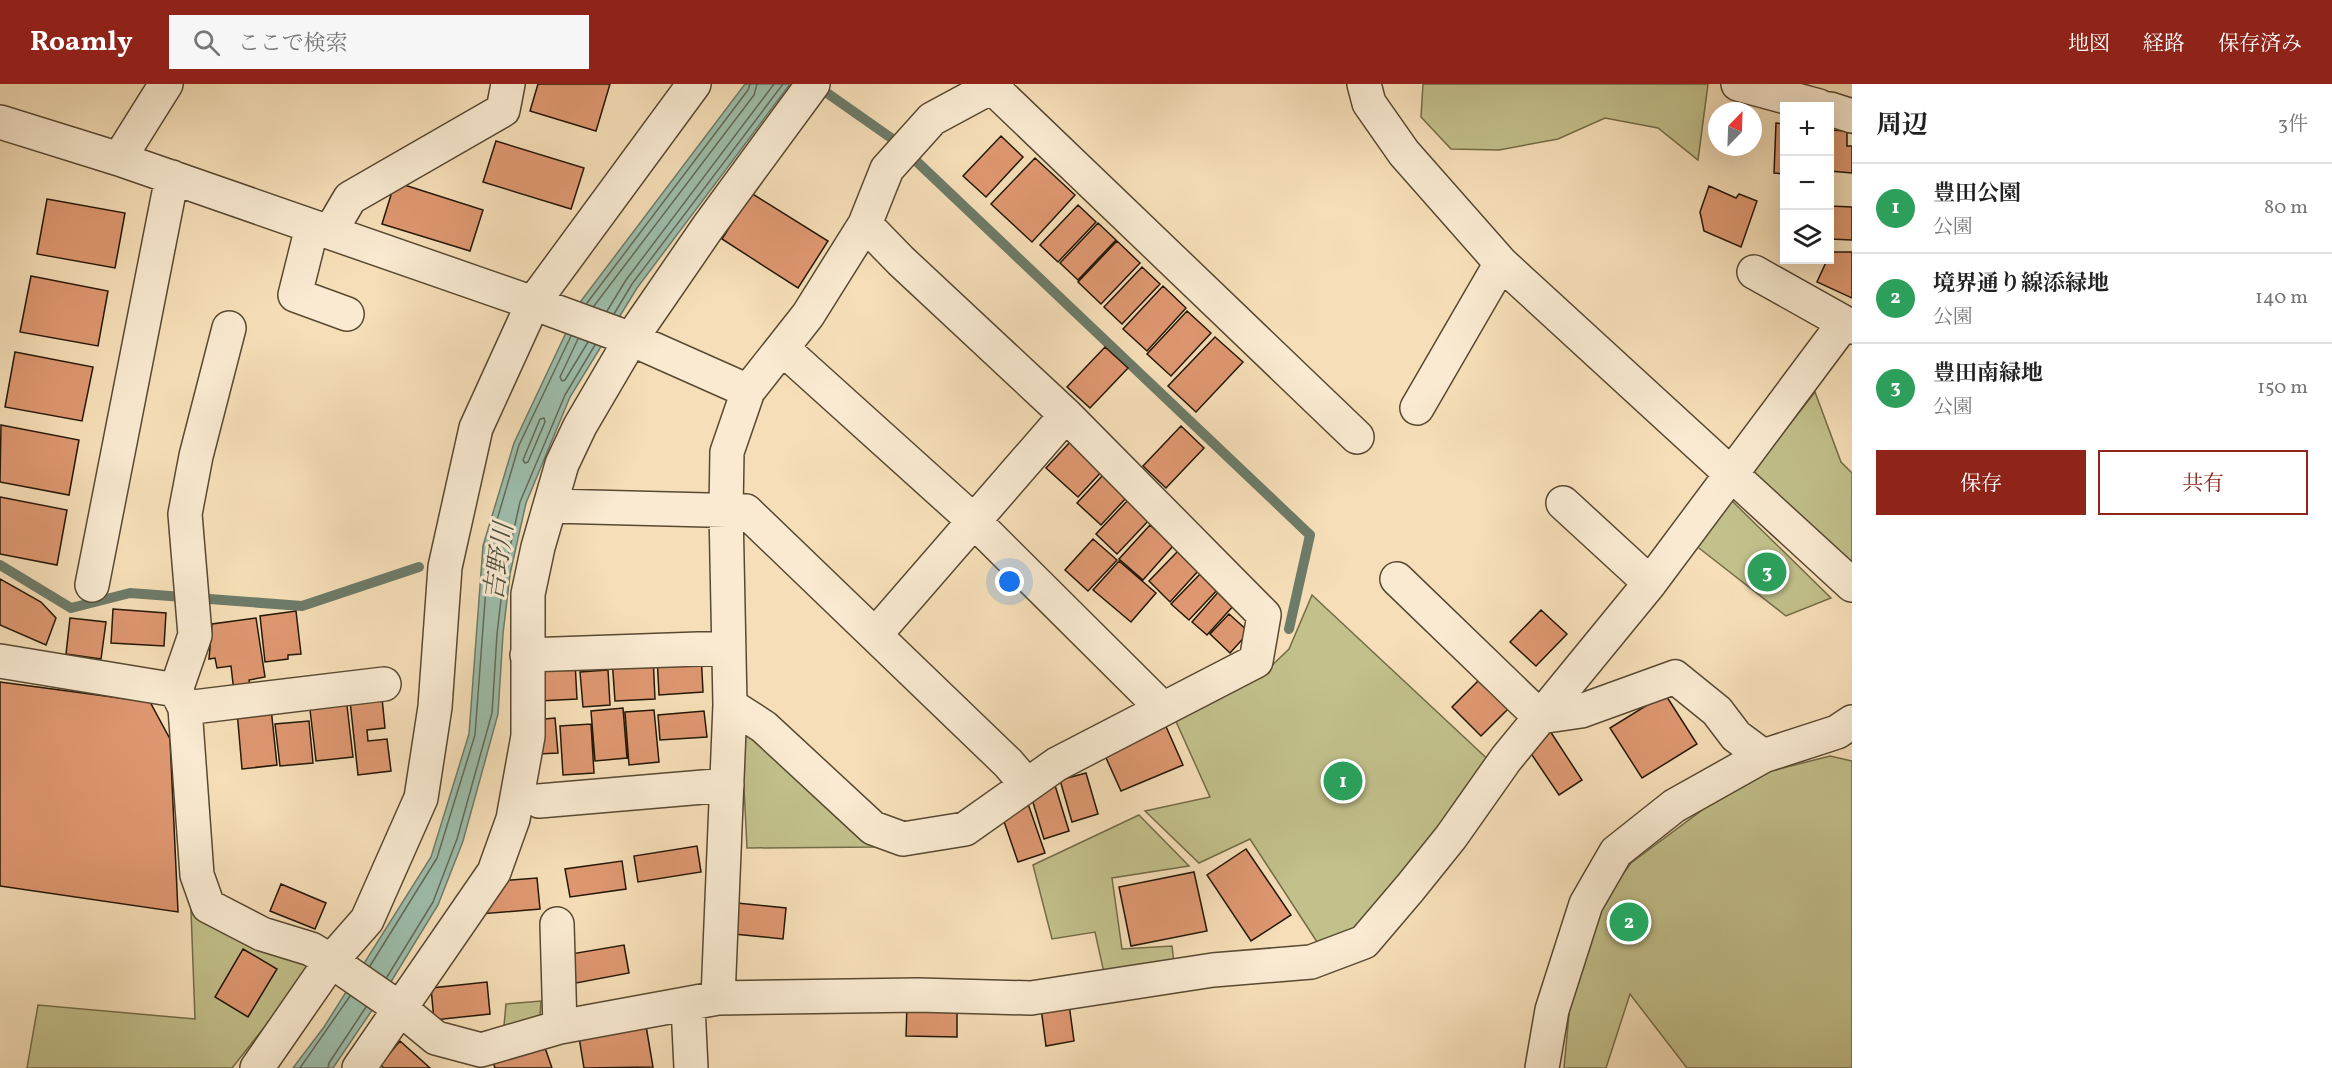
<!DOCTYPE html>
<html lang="ja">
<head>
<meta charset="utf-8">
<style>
	:root { --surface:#fff; --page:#f6f6f6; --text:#222; --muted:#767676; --line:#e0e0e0; --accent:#8f2418 }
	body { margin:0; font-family:Vollkorn,"Noto Serif JP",serif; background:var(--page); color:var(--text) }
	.controls { position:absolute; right:18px; top:18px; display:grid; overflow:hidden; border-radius:0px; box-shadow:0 6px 24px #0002 }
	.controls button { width:54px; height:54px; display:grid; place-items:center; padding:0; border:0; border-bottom:2px solid var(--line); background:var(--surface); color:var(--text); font:30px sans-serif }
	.compass { position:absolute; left:1708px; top:18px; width:54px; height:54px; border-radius:50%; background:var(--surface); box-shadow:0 6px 24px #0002; rotate:23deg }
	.you { position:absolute; left:1010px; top:498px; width:21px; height:21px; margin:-15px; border:4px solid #fff; border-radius:50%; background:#1a73e8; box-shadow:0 0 0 9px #1a73e833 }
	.badge { display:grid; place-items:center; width:39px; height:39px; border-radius:50%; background:var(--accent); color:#fff; font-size:20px; font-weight:700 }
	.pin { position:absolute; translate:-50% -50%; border:3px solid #fff; box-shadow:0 2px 6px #0006 }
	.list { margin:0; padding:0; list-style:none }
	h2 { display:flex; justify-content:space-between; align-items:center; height:78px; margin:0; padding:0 24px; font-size:26px }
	h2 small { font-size:20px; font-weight:400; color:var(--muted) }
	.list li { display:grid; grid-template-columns:39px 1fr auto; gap:18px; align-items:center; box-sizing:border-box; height:90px; padding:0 24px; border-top:2px solid var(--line) }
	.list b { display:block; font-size:22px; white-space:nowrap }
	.list p { margin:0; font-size:20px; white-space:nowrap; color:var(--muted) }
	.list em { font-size:20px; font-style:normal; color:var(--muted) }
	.actions { display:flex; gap:12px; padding:18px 24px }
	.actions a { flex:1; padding:14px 0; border:2px solid var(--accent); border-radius:0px; text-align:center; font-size:21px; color:var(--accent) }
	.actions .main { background:var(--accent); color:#fff }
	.icon { flex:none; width:33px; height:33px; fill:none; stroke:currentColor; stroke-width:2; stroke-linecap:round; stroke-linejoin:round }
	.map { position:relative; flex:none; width:1852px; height:984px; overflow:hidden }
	header { display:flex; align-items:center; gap:36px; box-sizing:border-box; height:84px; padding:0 30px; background:var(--accent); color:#fff }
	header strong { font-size:28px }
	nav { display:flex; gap:33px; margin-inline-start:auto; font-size:21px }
	.search { width:420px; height:54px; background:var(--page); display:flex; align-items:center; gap:15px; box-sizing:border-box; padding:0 21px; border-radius:0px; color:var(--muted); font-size:22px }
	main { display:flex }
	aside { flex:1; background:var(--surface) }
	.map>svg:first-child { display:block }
</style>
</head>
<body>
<header>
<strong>Roamly</strong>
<div class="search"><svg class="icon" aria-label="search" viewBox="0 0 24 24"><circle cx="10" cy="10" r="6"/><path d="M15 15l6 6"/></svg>ここで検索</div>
<nav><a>地図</a><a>経路</a><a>保存済み</a></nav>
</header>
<main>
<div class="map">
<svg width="1852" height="984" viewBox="0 0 1852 984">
	<rect width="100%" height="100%" fill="#f6dfb8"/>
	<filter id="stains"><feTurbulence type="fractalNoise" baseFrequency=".00333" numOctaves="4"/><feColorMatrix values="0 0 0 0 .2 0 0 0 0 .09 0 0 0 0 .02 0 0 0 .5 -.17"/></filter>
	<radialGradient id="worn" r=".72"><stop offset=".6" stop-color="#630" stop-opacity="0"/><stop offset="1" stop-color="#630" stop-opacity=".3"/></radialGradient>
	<path fill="#c2c08b" stroke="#736c48" stroke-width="1.5" d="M1423 0H1708L1698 76 1658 44 1605 34 1558 55 1499 66 1451 65 1421 33Z
		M1815 308 1841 378 1852 389V487L1747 395Z
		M1731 416 1831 514 1786 532 1695 461Z
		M1312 511 1495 682 1356 850 1321 864 1250 755 1199 779 1145 727 1210 713 1174 633 1263 590 1289 565Z
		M741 643 759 655 876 763 747 764Z
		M1830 672 1852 677V984H1687L1630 910 1606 984H1564L1571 909 1606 813 1631 779 1705 724 1767 688Z
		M1139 731 1189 782 1112 794 1122 865 1172 862 1174 879 1104 889 1095 848 1052 855 1033 781Z
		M191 826 316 878 232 984H27L38 921 195 935Z
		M541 917 540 932 503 952 506 920Z"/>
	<path fill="#9dbdab" stroke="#6d7b69" stroke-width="1.5" d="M745 0H790L637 204 570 313 526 419 510 490 503 550 498 630 463 757 438 821 389 901 333 984H293L324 943 431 773 469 650 483 462 514 359 581 217Z"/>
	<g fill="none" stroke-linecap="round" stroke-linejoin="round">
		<path stroke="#606a58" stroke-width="1.5" d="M587 219 748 6 750 0
			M594 222 754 11 757 0
			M607 227 626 196 774 0
			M614 230 632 200 783 0
			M578 255 560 293 562 297 565 296 588 258
			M544 334 545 338 528 378 525 379 523 376 540 335Z
			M370 882 437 774 475 651 489 463 519 361 571 252
			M387 893 433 818 457 755 492 629 497 550 504 490 520 418 565 311 595 261
			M300 984 350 912
			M328 984 329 979 366 923"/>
		<path stroke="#6d7b69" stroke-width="10" d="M817 2 894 56 1310 451 1289 545
			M0 481 71 524 130 509 302 522 419 483"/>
	</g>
	<path fill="#df9871" stroke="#241706" stroke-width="1.5" d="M538 0H610L596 47 530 27Z
		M1776 39 1784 40V90L1774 89Z
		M1830 46 1847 47V62H1852V89L1830 87Z
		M1001 52 1023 73 986 113 963 92Z
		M496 57 584 84 571 125 483 98Z
		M1035 74 1075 111 1032 158 991 120Z
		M395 98 483 126 470 167 382 140Z
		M1709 102 1736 114 1739 110 1757 117 1741 163 1704 147 1700 128Z
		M751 109 828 157 798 204 722 155Z
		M47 115 125 129 115 184 37 170Z
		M1078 121 1096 138 1058 178 1040 161Z
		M1830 122 1852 123V156L1830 155Z
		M1098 139 1116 156 1078 196 1060 179Z
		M1117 157 1140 179 1101 220 1078 198Z
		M1830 168H1852V214L1817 198 1827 176H1830Z
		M1142 183 1160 200 1122 240 1104 223Z
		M31 192 108 207 98 262 20 248Z
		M1163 202 1186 224 1147 267 1123 245Z
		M1187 227 1211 249 1171 292 1147 270Z
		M1215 253 1243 278 1196 328 1168 302Z
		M1105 263 1128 284 1090 324 1067 303Z
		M15 268 93 283 82 337 5 323Z
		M1 341 79 356 69 411 0 398Z
		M1181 342 1204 364 1166 404 1143 382Z
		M1072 356 1104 385 1078 413 1046 384Z
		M1103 391 1127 413 1101 441 1077 419Z
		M0 413 67 426 57 481 0 470Z
		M1129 415 1150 435 1117 470 1096 450Z
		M1150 441 1173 462 1143 496 1119 475Z
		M1093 455 1117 476 1088 507 1065 486Z
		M1178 467 1199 486 1170 518 1149 497Z
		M1119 477 1156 509 1131 538 1093 506Z
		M1202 488 1219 504 1189 536 1171 520Z
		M0 495 41 518 56 534 46 561 0 541Z
		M1220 506 1235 520 1207 551 1192 538Z
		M113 525 166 529 164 562 111 559Z
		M1541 526 1567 550 1536 582 1510 558Z
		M296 527 301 570 288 571V575L265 578 260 532Z
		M1229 530 1249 548 1230 569 1210 550Z
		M70 534 106 538 101 575 66 570Z
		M256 534 265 593 249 596 251 605 234 608 231 582 217 584 215 574 209 575 212 540Z
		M701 569 703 608 659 611 657 572Z
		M653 572 655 615 615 617 612 574Z
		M575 578 577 615 539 617 536 580Z
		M608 586 610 621 583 623 580 588Z
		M1481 594 1510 623 1481 652 1452 623Z
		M0 598 150 618 170 655 178 828 0 802Z
		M1665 610 1697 660 1642 694 1610 644Z
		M346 613 353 673 316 677 309 617Z
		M382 614 385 644 367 646 368 657 387 655 391 687 358 691 350 617Z
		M271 624 277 681 242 685 237 627Z
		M623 624 627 674 595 677 591 627Z
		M654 626 659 678 629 681 625 628Z
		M704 627 707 653 660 656 658 631Z
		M555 634 558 669 538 670 534 636Z
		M309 637 313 679 280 682 275 640Z
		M1164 638 1183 681 1121 707 1102 665Z
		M591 640 594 689 563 691 560 642Z
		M1550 647 1582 696 1559 711 1526 662Z
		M1086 689 1098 730 1072 738 1060 696Z
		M1054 698 1069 747 1044 755 1029 705Z
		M1026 714 1045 769 1018 778 999 723Z
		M697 762 701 788 638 798 634 772Z
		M1246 765 1291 831 1251 857 1207 791Z
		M622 777 626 805 570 813 565 785Z
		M1194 788 1207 847 1131 862 1119 803Z
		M537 794 540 825 480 830 497 797Z
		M281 800 326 819 315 845 270 827Z
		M737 819 786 824 783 855 734 850Z
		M624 861 629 889 571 900 565 871Z
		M243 865 277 885 248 933 215 913Z
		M487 898 490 930 434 936 431 904Z
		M1069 920 1074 957 1046 962 1041 924Z
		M907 921 957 922V953L906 952Z
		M645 936 653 983 584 984 578 947Z
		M542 955 552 984H495L491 972Z
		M400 957 430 984H384L380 981Z"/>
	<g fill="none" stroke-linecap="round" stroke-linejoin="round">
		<g stroke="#584932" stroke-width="36">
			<path id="minor" d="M1364 0 1369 19 1404 69 1501 179 1852 501
				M1738 0 1819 22
				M992 3 1357 353
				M1830 25 1852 32
				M0 38 119 75 533 219 631 255 748 307
				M119 75 166 0
				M312 143 295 211 347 230
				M330 148 350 114 503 26 508 0
				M1754 188 1852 243
				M782 264 975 438 1163 625
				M1417 324 1501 179
				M1563 419 1650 499
				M552 422 746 427 1008 679 1026 700
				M1397 495 1540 633 1581 627 1675 593 1717 627 1736 652 1763 672
				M92 501 172 93
				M875 551 1066 331
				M527 571 727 564
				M0 577 176 606 185 624 197 791 208 822 262 850 311 865 331 877 402 926 436 954 481 966 560 943 718 914 918 911 1031 914 1213 886 1311 878 1364 858 1410 804 1451 753 1506 675 1650 499 1844 239
				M176 606 195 551 185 430 196 372 229 244
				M730 621 764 643 873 744 903 755 965 745 1057 680 1256 577 1264 531 1066 331 901 177 865 140
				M185 624 384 600
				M539 717 727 701
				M557 840 560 943
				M718 914 730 621 726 426 727 368 748 307 808 231 865 140 887 85 932 35 997 0
				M688 922 691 984
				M257 984 331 877 367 836 421 714 435 623 445 483 476 344 533 219 694 0
				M359 984 494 788 513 735 528 652V510L538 463 562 380 580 342 631 255 708 143 813 0
				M1542 984 1552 926 1586 820 1616 768 1674 722 1763 672 1837 648 1852 638"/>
		</g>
		<use href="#minor" stroke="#f9ead1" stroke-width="33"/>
	</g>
	<g text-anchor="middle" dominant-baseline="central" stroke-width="6" stroke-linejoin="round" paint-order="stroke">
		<g font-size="26" font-style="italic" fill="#4e5140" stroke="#f9ead1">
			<text transform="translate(500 478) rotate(-82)">吉野川</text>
		</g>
	</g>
	<rect width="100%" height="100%" filter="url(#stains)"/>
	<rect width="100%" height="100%" fill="url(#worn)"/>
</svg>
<div class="controls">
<button>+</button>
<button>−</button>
<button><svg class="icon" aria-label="layers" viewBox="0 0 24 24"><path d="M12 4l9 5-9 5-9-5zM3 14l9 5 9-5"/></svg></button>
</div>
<svg class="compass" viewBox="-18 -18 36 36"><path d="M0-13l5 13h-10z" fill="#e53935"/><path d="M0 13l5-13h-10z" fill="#767676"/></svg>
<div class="you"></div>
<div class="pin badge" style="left:1343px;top:697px;background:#2e9e5b">1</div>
<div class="pin badge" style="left:1629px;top:838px;background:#2e9e5b">2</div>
<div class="pin badge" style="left:1767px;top:488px;background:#2e9e5b">3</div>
</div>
<aside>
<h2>周辺<small>3件</small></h2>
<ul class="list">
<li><span class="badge" style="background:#2e9e5b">1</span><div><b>豊田公園</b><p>公園</p></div><em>80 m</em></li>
<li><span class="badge" style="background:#2e9e5b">2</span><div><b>境界通り線添緑地</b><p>公園</p></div><em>140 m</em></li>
<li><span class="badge" style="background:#2e9e5b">3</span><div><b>豊田南緑地</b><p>公園</p></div><em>150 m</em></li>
</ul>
<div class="actions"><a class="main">保存</a><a>共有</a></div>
</aside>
</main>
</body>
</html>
